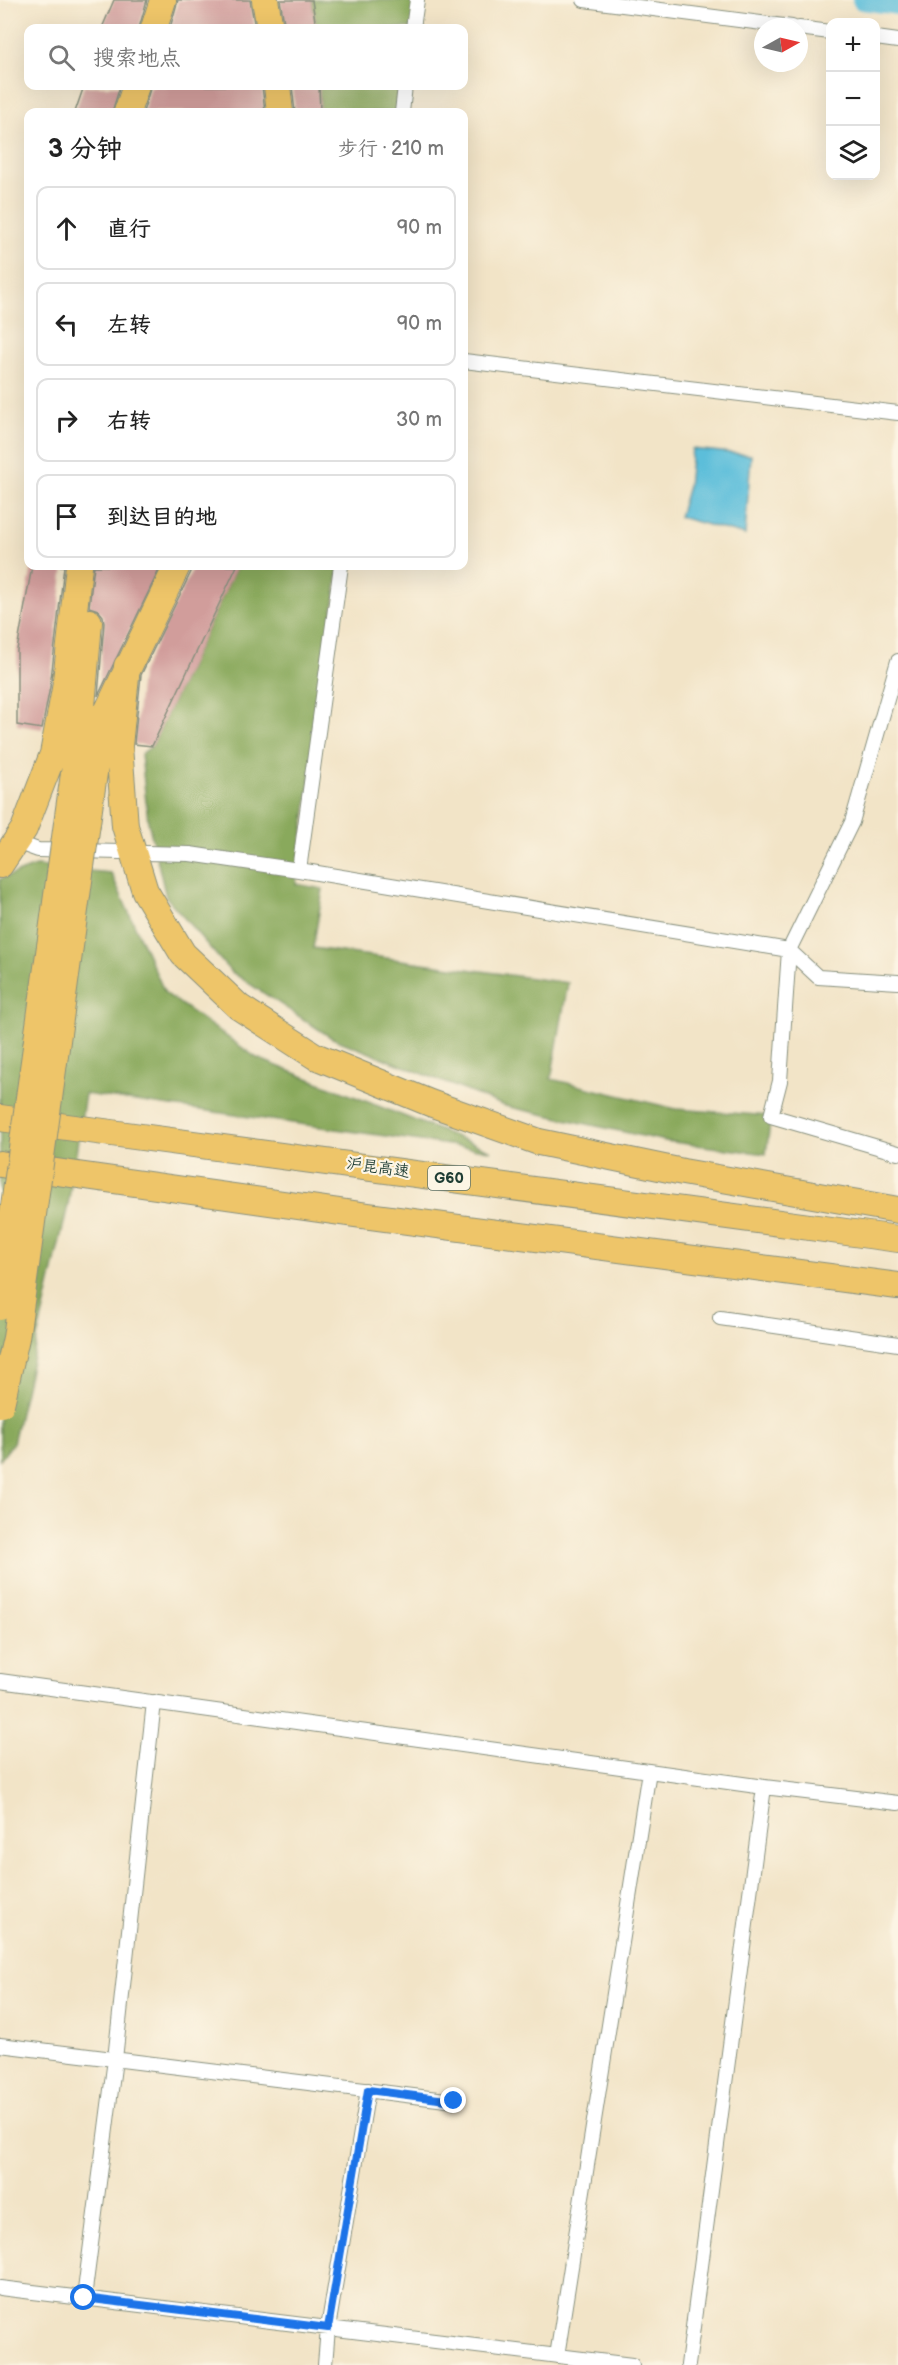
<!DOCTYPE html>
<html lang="zh">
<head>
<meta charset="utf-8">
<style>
	:root { --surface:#fff; --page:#f6f6f6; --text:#222; --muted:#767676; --line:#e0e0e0 }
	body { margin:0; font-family:"Balsamiq Sans","LXGW WenKai TC",sans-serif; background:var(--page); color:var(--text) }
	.controls { position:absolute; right:18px; top:18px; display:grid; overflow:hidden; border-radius:12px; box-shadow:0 6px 24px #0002 }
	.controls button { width:54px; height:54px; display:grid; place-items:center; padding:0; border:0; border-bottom:2px solid var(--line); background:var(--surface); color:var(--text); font:30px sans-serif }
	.compass { position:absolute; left:754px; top:18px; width:54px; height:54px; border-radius:50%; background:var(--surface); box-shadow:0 6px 24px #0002; rotate:82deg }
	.stop { position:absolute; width:18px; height:18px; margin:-14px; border:4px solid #1a73e8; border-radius:50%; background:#fff }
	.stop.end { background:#1a73e8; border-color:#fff; box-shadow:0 2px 6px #0008 }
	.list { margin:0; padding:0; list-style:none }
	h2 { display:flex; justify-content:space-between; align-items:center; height:78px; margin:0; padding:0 24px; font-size:26px }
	h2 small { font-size:20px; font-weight:400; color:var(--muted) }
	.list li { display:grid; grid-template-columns:39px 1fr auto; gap:18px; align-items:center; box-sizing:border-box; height:84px; margin:0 12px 12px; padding:0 12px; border:2px solid var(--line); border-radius:12px }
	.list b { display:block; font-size:22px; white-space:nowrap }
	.list em { font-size:20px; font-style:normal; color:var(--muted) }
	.icon { flex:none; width:33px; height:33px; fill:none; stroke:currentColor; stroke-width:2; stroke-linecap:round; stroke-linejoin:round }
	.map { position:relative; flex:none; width:898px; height:2365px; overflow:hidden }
	.search { position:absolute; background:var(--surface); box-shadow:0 6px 24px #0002; left:24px; top:24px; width:444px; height:66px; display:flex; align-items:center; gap:15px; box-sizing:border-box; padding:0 21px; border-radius:12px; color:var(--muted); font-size:22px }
	.panel { position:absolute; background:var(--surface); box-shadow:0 6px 24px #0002; left:24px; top:108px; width:444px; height:462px; border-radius:12px }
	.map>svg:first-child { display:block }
</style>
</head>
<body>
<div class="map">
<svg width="898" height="2365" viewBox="0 0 898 2365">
	<rect width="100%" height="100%" fill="#fcf5e5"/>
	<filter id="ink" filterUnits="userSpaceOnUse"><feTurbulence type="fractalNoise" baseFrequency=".0167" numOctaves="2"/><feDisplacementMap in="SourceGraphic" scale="12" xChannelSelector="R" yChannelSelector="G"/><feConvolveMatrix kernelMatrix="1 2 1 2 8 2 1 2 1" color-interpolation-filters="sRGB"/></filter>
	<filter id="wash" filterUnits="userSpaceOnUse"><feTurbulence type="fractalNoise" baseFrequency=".008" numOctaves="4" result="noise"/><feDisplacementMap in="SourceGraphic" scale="24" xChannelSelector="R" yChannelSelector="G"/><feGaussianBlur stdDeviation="1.35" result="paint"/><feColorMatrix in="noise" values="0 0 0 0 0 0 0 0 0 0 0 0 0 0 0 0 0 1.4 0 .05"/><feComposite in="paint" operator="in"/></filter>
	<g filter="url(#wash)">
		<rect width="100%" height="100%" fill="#f2e4c7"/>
		<path fill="#89a95c" stroke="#547348" stroke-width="1.5" d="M312 0H417L413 28H316Z
			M319 86H405L401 112H320Z
			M237 566H339L296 884 323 889 313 948 568 983 551 1079 676 1109 771 1116 766 1154 665 1141 505 1106 332 1038 230 971 166 897 148 821 141 754 152 746Z
			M36 866 111 873 165 993 257 1058 492 1151 85 1094 68 1205 13 1443 0 1460V879Z"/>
		<path fill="#5cbeda" stroke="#3e7e87" stroke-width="1.5" d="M692 449 751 455 745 535 679 517 688 486Z"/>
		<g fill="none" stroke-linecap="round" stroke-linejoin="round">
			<path stroke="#5cbeda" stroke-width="20" d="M862 0 898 5"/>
		</g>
		<g id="blocks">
			<path fill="#d19d9b" d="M114 0H147L139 28H102Z
				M178 0H250L255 28H170Z
				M280 0H312L316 28H285Z
				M84 86H120L112 112H75Z
				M151 86H262L265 112H143Z
				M292 86H319L320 112H295Z
				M32 566H64L50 687 42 729 17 725V650Z
				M94 566H161L98 696 104 623 103 616 98 610 89 607Z
				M192 566H237L152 746 134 744 141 675 191 572Z"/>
		</g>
	</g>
	<g filter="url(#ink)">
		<use href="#blocks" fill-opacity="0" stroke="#88907e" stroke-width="1.5"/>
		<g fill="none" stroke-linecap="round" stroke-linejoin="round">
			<g stroke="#88907e" stroke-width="16">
				<path id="street" d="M584 0 792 27
					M413 28 417 0
					M799 28 830 32
					M876 38 898 41
					M402 112 405 86
					M464 361 898 413
					M898 661 852 822 789 950 780 1081 771 1116 898 1153
					M27 846 38 850 120 852
					M145 853 190 854 299 870 341 566
					M299 870 789 950 818 977 898 982
					M720 1318 898 1344
					M0 1681 764 1787 898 1803
					M0 2045 454 2101
					M0 2288 632 2365
					M84 2298 115 2059 154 1702
					M557 2356 649 1771
					M325 2365 328 2328 368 2090
					M688 2365 764 1787"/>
			</g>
			<g stroke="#88907e" stroke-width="28">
				<path id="highway" d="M265 0 270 28
					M154 28 163 0
					M277 86 280 112
					M127 112 136 86
					M127 666 119 746 125 826 145 891 183 954 239 1007 315 1056 430 1103 539 1142 683 1172 898 1210
					M68 816 80 731 89 622
					M87 823 100 731 105 716 177 566
					M0 865 24 829 53 754 65 689 79 566
					M0 1118 898 1239
					M0 1164 354 1214 898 1286"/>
			</g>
			<use href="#street" stroke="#fff" stroke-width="14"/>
			<use href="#highway" stroke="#eec569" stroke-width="26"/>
			<g stroke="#88907e" stroke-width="28" stroke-linecap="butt">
				<path id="highway-bridge" d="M0 1307 68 816
					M1 1404 16 1338 87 823"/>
			</g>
			<use href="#highway-bridge" stroke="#eec569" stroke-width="26"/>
		</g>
	</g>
	<g fill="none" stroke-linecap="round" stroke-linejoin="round" filter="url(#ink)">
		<path stroke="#1a73e8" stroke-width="8" d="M84 2298 328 2328 368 2090 454 2101"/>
	</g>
	<g text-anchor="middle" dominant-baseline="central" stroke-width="4.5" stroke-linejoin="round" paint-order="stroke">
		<rect fill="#fcf5e5" stroke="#617469" stroke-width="1.5" x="428" y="1166" width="42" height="24" rx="4.5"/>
		<g font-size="15" font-weight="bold" fill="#1f3d34">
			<text x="449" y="1178">G60</text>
		</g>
		<g font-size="16" fill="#1f3d34" stroke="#fcf5e5">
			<text transform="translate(378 1168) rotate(8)">沪昆高速</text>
		</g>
	</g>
</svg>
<div class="controls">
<button>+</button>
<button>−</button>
<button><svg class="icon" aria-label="layers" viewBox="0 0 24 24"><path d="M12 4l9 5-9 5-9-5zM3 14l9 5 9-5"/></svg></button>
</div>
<svg class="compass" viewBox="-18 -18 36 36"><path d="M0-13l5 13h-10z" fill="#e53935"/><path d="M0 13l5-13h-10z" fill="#767676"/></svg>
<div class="stop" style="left:84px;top:2298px"></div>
<div class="stop end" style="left:454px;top:2101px"></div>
<div class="search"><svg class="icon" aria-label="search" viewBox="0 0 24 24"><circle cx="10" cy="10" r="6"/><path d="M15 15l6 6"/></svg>搜索地点</div>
<section class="panel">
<h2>3 分钟<small>步行 · 210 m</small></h2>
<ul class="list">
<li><svg class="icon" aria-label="ahead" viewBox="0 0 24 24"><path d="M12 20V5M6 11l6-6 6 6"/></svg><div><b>直行</b></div><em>90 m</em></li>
<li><svg class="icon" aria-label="left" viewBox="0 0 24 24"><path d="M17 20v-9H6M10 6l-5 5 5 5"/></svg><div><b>左转</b></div><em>90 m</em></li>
<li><svg class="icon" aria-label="right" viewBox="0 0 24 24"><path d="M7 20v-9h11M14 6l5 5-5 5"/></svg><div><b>右转</b></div><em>30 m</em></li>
<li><svg class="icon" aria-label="arrive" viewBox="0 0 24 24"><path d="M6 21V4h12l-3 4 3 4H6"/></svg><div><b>到达目的地</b></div></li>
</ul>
</section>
</div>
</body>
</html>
